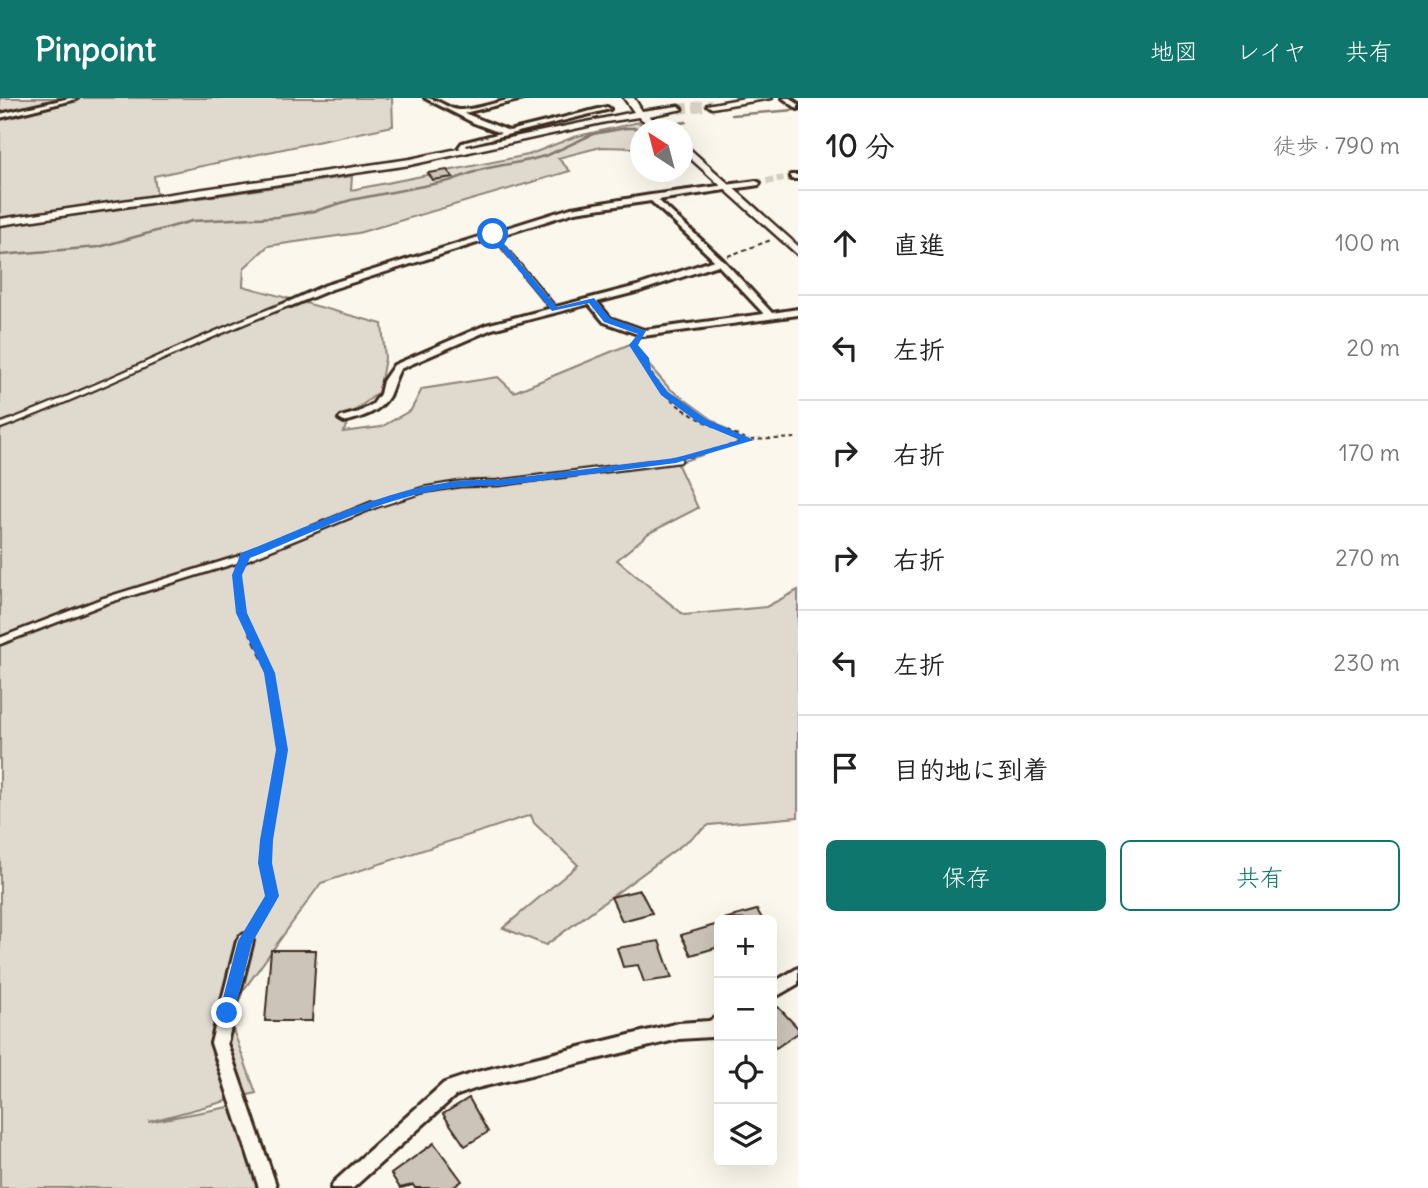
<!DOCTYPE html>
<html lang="ja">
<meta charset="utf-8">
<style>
:root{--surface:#fff;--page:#f2f2f2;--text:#222;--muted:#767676;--line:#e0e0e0;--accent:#0f766e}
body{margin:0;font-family:Delius,"Klee One",sans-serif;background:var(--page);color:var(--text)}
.controls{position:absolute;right:21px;bottom:21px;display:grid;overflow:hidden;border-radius:10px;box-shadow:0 7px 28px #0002}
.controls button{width:63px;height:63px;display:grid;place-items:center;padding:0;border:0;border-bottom:2px solid var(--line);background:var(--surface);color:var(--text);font:35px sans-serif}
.compass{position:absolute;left:630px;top:21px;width:63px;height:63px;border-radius:50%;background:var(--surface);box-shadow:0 7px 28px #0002;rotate:324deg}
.stop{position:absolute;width:21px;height:21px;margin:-16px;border:5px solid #1a73e8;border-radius:50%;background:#fff}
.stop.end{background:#1a73e8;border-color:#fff;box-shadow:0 2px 7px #0008}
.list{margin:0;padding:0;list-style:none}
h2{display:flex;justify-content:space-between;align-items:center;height:91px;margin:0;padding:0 28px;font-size:30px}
h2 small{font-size:23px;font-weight:400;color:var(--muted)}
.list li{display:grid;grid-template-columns:46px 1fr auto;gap:21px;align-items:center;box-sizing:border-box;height:105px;padding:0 28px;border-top:2px solid var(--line)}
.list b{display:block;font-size:26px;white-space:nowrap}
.list em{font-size:23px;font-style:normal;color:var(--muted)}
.actions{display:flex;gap:14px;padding:21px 28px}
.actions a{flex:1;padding:16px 0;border:2px solid var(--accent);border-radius:10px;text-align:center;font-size:24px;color:var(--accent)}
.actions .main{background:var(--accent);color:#fff}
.icon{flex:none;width:38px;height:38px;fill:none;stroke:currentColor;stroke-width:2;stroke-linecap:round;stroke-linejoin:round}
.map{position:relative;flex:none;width:798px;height:1090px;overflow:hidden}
header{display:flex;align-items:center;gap:42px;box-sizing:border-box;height:98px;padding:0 35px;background:var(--accent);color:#fff}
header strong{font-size:33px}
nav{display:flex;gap:38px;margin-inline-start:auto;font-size:24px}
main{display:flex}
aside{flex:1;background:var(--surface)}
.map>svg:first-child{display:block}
</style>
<header>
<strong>Pinpoint</strong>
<nav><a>地図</a><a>レイヤ</a><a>共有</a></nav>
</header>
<main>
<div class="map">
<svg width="798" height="1090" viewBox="0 0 798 1090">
<rect width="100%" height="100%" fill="#fbf7ec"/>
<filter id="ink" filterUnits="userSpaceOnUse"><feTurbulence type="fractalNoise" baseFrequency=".0143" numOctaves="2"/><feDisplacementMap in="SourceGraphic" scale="14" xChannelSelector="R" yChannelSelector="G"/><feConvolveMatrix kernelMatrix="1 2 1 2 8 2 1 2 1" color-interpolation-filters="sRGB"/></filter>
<g filter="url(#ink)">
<!-- green -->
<path fill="#dfd9ce" stroke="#8d8276" stroke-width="2" d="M 0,0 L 392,0 L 393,28 L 154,78 L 158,106 L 352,78 L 351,92 L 528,57 L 574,39 L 639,24 L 646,31 L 640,32 L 640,50 L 601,49 L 558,60 L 570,73 L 358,135 L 268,148 L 244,170 L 243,188 L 382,226 L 385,260 L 379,294 L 356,312 L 343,334 L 381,329 L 411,312 L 422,291 L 498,279 L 514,294 L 630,246 L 669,290 L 743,344 L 677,365 L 698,410 L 649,435 L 617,462 L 684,517 L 766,509 L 798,492 L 798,719 L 709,727 L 546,847 L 503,830 L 578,767 L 534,725 L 531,717 L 321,785 L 227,915 L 256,995 L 148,1024 L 240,1007 L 268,1090 L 0,1090 Z"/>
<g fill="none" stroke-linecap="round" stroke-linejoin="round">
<!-- stream -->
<path stroke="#85796d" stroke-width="2.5" d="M 732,17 L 795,12
M 669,27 L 686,24
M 0,157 L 99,149 L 192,123 L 277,119 L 315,113 L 351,102 L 449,83 L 483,71 L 530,62 L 548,57 L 593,36 L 626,30 L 649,30"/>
</g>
<!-- building -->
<path fill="#ccc4b9" stroke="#3b2a1e" stroke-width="2" d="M 447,72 L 453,79 L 433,82 L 428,75 Z
M 640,792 L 652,815 L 622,823 L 611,799 Z
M 757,812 L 763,822 L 724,821 Z
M 715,827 L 719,835 L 719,849 L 691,857 L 681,837 Z
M 659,843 L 672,880 L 644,884 L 638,867 L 623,869 L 617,850 Z
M 271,852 L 316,852 L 312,923 L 265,923 Z
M 778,909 L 798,930 L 798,935 L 776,950 L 772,946 L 772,914 Z
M 469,1000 L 488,1034 L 465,1048 L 443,1016 Z
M 434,1045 L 462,1083 L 452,1090 L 415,1090 L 413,1087 L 400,1090 L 391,1076 Z"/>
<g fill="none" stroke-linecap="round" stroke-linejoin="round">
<!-- street-tunnel -->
<path stroke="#d5cec3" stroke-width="7" stroke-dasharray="7 3.5" stroke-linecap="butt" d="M 756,85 L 794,79"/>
<!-- secondary-tunnel -->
<path stroke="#d5cec3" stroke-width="10" stroke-dasharray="10 5" stroke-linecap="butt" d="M 678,11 L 712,7"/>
<!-- lane-far2 casing -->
<g stroke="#3b2a1e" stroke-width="7">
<path id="lane-far2" d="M 493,136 L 528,179"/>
</g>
<!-- lane-far1 casing -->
<g stroke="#3b2a1e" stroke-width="9">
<path id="lane-far1" d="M 526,177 L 555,212
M 0,328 C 98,292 190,243 288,206
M 369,409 L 423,392 L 460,386 L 498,385 L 679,362"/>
</g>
<!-- lane casing -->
<g stroke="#3b2a1e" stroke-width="11">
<path id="lane" d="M 0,543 L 104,503 L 246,459 L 373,407"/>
</g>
<!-- street casing -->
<g stroke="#3b2a1e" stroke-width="6">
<path id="street" d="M 70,0 L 77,1 L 0,20 L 0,16 Z
M 425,0 C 438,0 449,13 461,12 C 483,11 504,0 527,0 L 464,15 L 509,33 L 607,9 L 610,11 L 466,47 L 469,53 L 465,55 L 459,49 L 462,45 L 501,35 L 474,25 Z
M 783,0 L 790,0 L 798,6 L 798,11 Z
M 791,77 L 798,77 L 798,81 L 791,81 Z
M 756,83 L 760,85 L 759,87 L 658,102 L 722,161 L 772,215 L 798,211 L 798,217 L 643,238 L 604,224 L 589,206 L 492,231 L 400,271 C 395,280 393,289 389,298 C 379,315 362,319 344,324 L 339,321 L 341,319 L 359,314 L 373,306 L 380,296 L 383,283 L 394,267 L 486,227 L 637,188 L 714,162 L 651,103 L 575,114 L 332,191 L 291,208 L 284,206 L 326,187 L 571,110 L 651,97 ZM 718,167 L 764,216 L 644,232 L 610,220 L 597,204 L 643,192 Z
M 245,836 L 250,838 L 253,843 L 227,945 L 277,1090 L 259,1090 L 211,945 L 237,843 L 240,838 Z
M 798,870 L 798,886 L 772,901 L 772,885 Z
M 719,918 L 719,935 L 711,939 L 679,941 L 477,990 L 455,998 L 353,1090 L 331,1090 L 334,1084 L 444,985 L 477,974 L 679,925 L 709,923 Z"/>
</g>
<!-- secondary casing -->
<g stroke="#3b2a1e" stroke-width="5">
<path id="secondary" d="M 624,0 L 634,0 L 642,13 L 678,8 L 683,11 L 649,18 L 667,32 L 655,32 L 639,19 L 606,24 L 410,67 L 0,127 L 0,121 L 410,61 L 634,14 Z
M 745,0 L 772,0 L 712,10 L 707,7 Z
M 682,44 L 798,148 L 798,157 L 682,53 Z"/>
</g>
<!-- path-far2 -->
<path stroke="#3b2a1e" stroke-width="2" stroke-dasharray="4.5 3.5" stroke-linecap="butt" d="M 728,158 L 771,142
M 637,243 L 633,247 C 643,260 650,276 660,289 C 682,318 717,329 749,342
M 689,359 L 749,342 L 798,340"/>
<!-- path-far1 -->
<path stroke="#3b2a1e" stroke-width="2.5" stroke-dasharray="7 5" stroke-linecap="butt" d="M 238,474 L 241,515 L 269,575 L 282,652 L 272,706"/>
<!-- path -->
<path stroke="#3b2a1e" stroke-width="3.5" stroke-dasharray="9 7" stroke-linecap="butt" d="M 253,830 L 272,798 L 265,766 L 273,704"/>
<!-- lane-far2 -->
<use href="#lane-far2" stroke="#fbf7ec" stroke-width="3.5"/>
<!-- lane-far1 -->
<use href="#lane-far1" stroke="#fbf7ec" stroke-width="4.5"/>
<!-- lane -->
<use href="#lane" stroke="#fbf7ec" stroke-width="6"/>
<!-- street -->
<use href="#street" fill="#fbf7ec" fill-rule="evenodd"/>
<!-- secondary -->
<use href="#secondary" fill="#fbf7ec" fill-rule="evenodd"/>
</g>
</g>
<!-- route -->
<path fill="#1a73e8" d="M 493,133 L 557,209 L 594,200 L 610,220 L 646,233 L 638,247 L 649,260 L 651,272 L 668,294 L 706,321 L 754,342 L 676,365 L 498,388 C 412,383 328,429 250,460 L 242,477 L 247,515 L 275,575 L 288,652 L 273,742 L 272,765 L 279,798 L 252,845 L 234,915 L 232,920 L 227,922 L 221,920 L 219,915 L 238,843 L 265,798 L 258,765 L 260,742 L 276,652 L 264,575 L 236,515 L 232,477 L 241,455 C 322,424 409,377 498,382 L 675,360 L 740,342 L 699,325 L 661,297 L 629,247 L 638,236 L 604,224 L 589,205 L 552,213 L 490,137 Z"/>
</svg>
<div class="controls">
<button>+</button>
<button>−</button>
<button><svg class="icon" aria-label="locate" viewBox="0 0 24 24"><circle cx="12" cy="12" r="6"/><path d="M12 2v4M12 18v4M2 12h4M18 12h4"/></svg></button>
<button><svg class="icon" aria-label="layers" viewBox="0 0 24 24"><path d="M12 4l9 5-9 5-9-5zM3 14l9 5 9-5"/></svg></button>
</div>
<svg class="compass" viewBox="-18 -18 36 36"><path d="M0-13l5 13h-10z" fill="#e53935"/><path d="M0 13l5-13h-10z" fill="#767676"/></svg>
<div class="stop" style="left:493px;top:136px"></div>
<div class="stop end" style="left:227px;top:915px"></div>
</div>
<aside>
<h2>10 分<small>徒歩 · 790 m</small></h2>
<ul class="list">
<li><svg class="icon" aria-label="ahead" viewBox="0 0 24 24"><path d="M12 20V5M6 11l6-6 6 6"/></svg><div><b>直進</b></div><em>100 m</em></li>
<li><svg class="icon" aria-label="left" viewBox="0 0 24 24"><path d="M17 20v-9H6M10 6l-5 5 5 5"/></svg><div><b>左折</b></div><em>20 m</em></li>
<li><svg class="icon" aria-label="right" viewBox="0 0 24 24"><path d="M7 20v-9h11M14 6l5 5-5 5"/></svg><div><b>右折</b></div><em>170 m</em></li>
<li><svg class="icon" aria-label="right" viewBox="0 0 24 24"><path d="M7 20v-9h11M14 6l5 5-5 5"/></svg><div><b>右折</b></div><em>270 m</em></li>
<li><svg class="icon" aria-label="left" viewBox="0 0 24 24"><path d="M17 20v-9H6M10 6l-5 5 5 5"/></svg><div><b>左折</b></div><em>230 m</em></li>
<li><svg class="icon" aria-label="arrive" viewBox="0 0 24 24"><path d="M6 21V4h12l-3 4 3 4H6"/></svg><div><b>目的地に到着</b></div></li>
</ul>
<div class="actions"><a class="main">保存</a><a>共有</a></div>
</aside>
</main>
